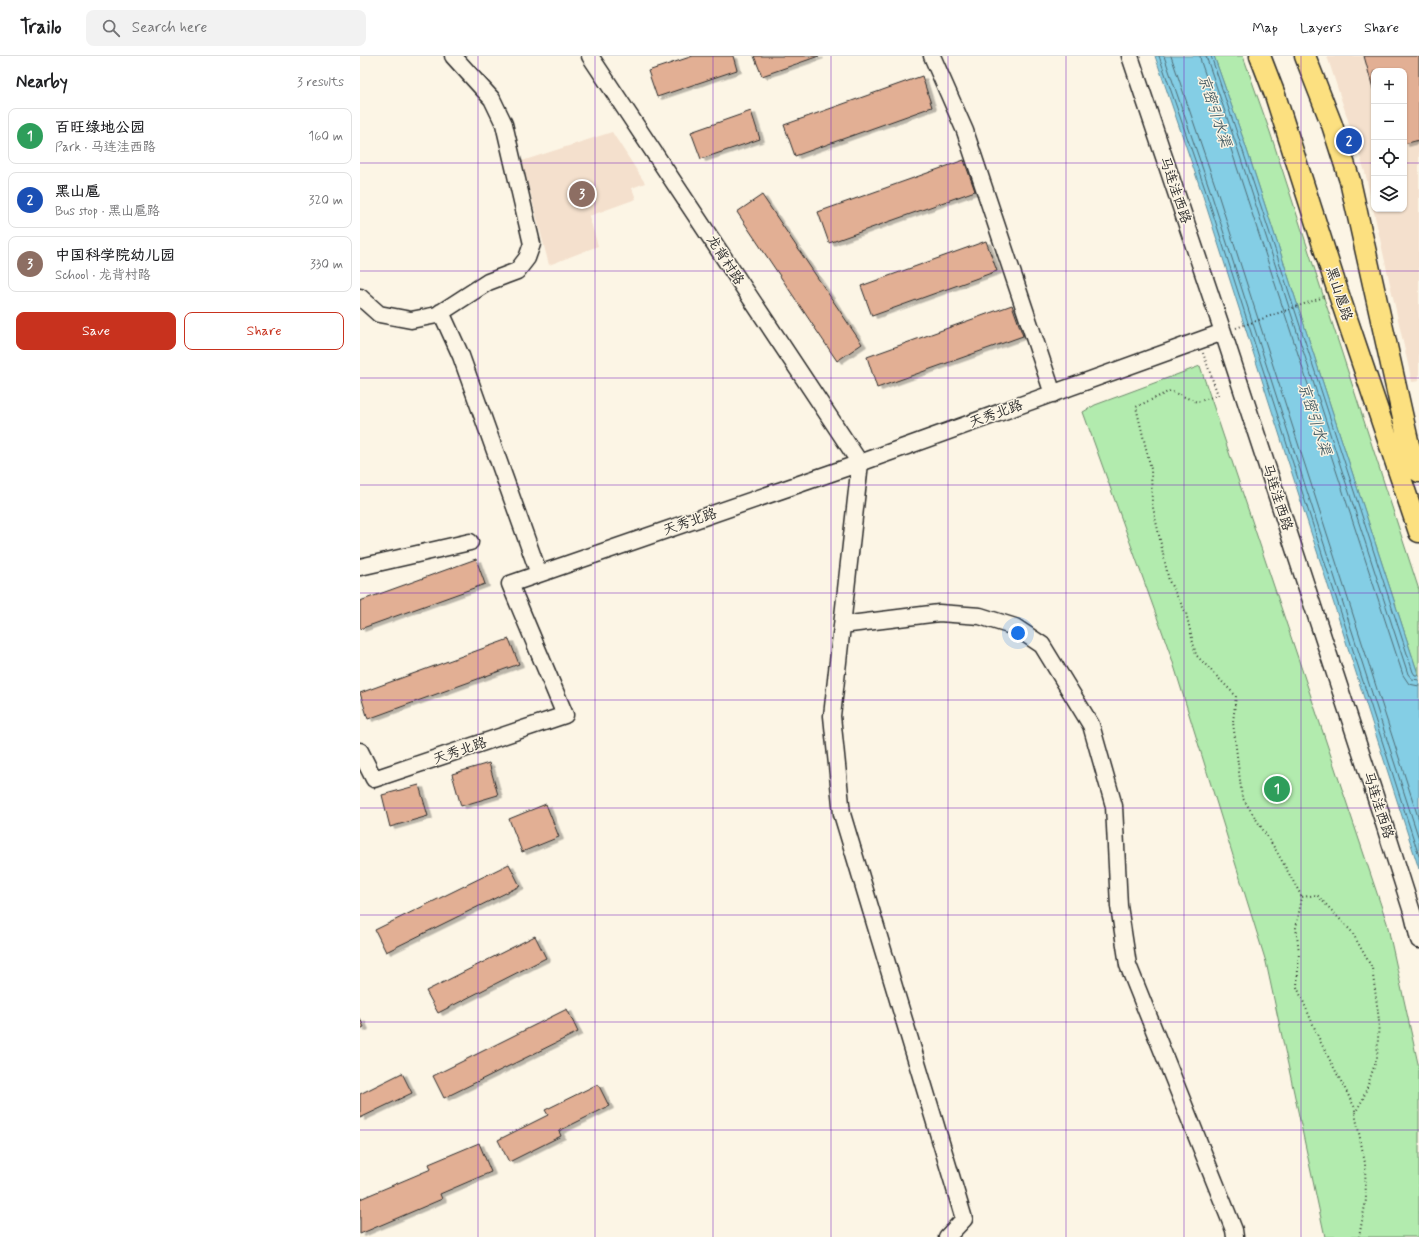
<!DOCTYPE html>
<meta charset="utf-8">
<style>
:root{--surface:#fff;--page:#f2f2f2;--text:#202124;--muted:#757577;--line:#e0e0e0;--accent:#c8321e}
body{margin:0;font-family:Mynerve,"LXGW WenKai TC",sans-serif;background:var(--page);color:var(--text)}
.controls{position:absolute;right:12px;top:12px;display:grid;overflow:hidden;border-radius:8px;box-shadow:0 1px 3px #0004}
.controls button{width:36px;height:36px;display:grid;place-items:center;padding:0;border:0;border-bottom:1px solid var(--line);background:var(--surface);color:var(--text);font:20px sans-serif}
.you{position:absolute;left:658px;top:577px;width:14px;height:14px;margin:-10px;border:3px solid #fff;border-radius:50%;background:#1a73e8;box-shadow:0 0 0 6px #1a73e833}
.badge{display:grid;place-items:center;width:26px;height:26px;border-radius:50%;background:var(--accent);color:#fff;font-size:13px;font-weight:700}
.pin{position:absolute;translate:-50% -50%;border:2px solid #fff;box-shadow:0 1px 4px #0006}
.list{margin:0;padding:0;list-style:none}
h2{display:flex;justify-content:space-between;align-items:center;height:52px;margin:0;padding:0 16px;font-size:17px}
h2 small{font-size:13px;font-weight:400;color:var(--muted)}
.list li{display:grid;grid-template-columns:26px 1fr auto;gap:12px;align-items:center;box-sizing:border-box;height:56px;margin:0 8px 8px;padding:0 8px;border:1px solid var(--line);border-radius:8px}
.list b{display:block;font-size:15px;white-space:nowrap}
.list p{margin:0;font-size:13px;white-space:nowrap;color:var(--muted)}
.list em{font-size:13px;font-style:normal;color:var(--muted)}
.actions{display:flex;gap:8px;padding:12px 16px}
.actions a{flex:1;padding:9px 0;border:1px solid var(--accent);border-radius:8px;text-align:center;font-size:14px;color:var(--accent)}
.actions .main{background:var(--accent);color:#fff}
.icon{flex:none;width:22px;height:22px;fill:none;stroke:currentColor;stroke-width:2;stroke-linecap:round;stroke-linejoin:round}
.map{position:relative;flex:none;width:1059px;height:1181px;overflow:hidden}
header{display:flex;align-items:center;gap:24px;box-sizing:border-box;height:56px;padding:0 20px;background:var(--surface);border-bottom:1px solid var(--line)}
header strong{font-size:19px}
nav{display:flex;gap:22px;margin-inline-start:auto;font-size:14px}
.search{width:280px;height:36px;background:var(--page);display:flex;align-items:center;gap:10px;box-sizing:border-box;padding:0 14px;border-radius:8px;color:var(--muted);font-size:15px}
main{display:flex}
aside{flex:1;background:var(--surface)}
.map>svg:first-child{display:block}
</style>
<header>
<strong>Trailo</strong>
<div class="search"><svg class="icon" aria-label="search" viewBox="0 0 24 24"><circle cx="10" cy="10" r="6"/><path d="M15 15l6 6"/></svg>Search here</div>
<nav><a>Map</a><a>Layers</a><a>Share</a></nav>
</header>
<main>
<aside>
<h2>Nearby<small>3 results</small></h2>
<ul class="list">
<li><span class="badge" style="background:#2e9e5b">1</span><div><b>百旺绿地公园</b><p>Park · 马连洼西路</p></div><em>160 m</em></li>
<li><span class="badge" style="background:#1a4fb4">2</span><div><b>黑山扈</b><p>Bus stop · 黑山扈路</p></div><em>320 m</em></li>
<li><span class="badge" style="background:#8d6e63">3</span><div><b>中国科学院幼儿园</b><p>School · 龙背村路</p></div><em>330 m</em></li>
</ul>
<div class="actions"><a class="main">Save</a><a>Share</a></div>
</aside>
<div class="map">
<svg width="1059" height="1181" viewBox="0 0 1059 1181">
<defs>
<filter id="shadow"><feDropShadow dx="4.5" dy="2.5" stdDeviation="0" flood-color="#0004"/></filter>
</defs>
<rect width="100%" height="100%" fill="#fcf5e5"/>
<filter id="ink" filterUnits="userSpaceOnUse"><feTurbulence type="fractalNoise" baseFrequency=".025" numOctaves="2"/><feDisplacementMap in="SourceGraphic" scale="8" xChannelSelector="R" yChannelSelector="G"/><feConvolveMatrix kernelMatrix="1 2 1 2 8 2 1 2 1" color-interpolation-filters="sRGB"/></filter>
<g filter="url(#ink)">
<!-- built -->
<path fill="#f4e0cd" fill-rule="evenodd" d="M 967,0 L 1059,0 L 1059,325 L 1052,326 L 1005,116 ZM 1014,15 L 1044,15 L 1044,153 L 1014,153 Z
M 252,76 L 285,127 L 272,132 L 276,143 L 229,160 L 238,190 L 189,209 L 162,105 Z"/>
<!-- green -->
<path fill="#b2ebae" stroke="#6e8b6c" d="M 854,0 L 883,0 L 910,76 L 1059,534 L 1059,621 L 885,88 Z
M 840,310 L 1027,867 L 1059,1012 L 1059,1181 L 965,1181 L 906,906 L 811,600 L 723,356 L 735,349 Z"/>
<!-- water -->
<path fill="#84cee5" stroke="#608d9b" d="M 795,0 L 854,0 L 885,88 L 1059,621 L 1059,813 L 842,137 Z"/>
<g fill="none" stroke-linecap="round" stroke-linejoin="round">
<!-- shore -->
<path stroke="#4f6c75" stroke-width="1" d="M 799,0 L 846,136 L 1059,800
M 804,0 L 850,134 L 1059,783
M 811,0 L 856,132 L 1059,764
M 840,0 L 841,6 L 871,93 L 1043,619 L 1049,628 L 1059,630
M 846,0 L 877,91 L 1048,618 L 1052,623 L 1059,624
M 851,0 L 881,89 L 1053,616 L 1055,619 L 1059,619"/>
</g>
<!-- building -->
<path fill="#e2af94" stroke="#2b2b2b" filter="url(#shadow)" d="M 333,0 L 373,0 L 377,14 L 297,41 L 288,15 Z
M 394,0 L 459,0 L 402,20 Z
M 1004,0 L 1059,0 L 1059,84 L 1044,88 L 1044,15 L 1014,15 L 1014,36 Z
M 562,20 L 572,51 L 435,100 L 424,69 Z
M 391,55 L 400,83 L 341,103 L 331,76 Z
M 604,104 L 615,135 L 469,187 L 458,156 Z
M 402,139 L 502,288 L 477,305 L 377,156 Z
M 626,185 L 637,215 L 512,260 L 501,230 Z
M 652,249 L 663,280 L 517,332 L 507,301 Z
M 116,503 L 125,528 L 0,573 L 0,545 Z
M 149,583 L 159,608 L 8,663 L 0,637 Z
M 129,707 L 138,739 L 101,750 L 92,718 Z
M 59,729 L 68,760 L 30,771 L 22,739 Z
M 186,748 L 199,781 L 162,796 L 149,763 Z
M 149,808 L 160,830 L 26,896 L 15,874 Z
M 175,880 L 186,902 L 78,957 L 66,935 Z
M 207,953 L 218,976 L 84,1042 L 73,1020 Z
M 0,962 L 4,971 L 0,973 Z
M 42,1017 L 52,1037 L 0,1062 L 0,1038 Z
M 238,1028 L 249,1050 L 199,1075 L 201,1080 L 149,1106 L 138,1084 L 188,1059 L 185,1054 Z
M 119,1087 L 131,1116 L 80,1138 L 82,1143 L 0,1178 L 0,1143 L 71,1113 L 69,1108 Z"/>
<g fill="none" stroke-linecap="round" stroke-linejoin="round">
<!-- minor casing -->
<g stroke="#2b2b2b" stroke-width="19">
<path id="minor" d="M 230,0 L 500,407 L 472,660 L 482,758 L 604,1163 L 587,1181
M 572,0 L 605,75 L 693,338
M 770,0 L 863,276 L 1020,755 L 1053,859 L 1059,884
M 0,241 L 19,258 L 51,264 L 77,259 L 128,226 L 157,215 L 167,202 L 172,188 L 144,68 L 132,43 L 93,0
M 81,256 L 101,300 L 179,518
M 0,511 L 110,486
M 482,569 L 579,557 L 620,560 L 655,571 L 682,589 L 731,669 L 754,750 L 759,850 L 768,909 L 874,1174 L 875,1181
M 0,695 L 14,723 L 205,659 L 150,528 L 500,407 L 863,276"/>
</g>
<!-- major casing -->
<g stroke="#2b2b2b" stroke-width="23">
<path id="major" d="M 900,0 L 915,39 L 978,236 L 1059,476
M 945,0 L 972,69 L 990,125 L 1049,389 L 1059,416"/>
</g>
<!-- path -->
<path stroke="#2b2b2b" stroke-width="2" stroke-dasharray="1 3" stroke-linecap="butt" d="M 876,272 L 964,241
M 843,297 L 858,339 L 837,346 L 810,335 L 776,351 L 791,413 L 792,447 L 809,525 L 826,557 L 836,599 L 876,640 L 873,666 L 882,741 L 917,796 L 942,841
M 995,1057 L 1003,1043 L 1017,1002 L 1019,964 L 1012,912 L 992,876 L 957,839 L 942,841 L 936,872 L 939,896 L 937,931 L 961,987 L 995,1052 L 995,1057 L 1005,1107 L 1006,1144 L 999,1181"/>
<!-- minor -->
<use href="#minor" stroke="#fcf5e5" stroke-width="16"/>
<!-- major -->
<use href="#major" stroke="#fce080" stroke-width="20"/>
</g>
</g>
<!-- grid -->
<path fill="none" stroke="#7b2cbf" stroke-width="1" stroke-opacity="0.55" d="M 118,0 L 118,1181M 235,0 L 235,1181M 353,0 L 353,1181M 471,0 L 471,1181M 588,0 L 588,1181M 706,0 L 706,1181M 824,0 L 824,1181M 941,0 L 941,1181M 0,107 L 1014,107M 1044,107 L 1059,107M 0,215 L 1059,215M 0,322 L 1059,322M 0,429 L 1059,429M 0,537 L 1059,537M 0,644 L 1059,644M 0,752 L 1059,752M 0,859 L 1059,859M 0,966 L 1059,966M 0,1074 L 1059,1074"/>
<g text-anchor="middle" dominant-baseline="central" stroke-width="3" stroke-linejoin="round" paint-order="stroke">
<!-- street labels -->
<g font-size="14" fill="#2b2b2b" stroke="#fcf5e5">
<text transform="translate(815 134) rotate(71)">马连洼西路</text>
<text transform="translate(365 204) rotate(57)">龙背村路</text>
<text transform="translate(979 238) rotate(72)">黑山扈路</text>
<text transform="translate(636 358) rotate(-20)">天秀北路</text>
<text transform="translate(917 441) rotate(72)">马连洼西路</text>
<text transform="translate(330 466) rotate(-19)">天秀北路</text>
<text transform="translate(100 695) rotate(-19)">天秀北路</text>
<text transform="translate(1018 749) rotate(72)">马连洼西路</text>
</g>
<!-- water labels -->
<g font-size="15" font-style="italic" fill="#465c63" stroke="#fcf5e5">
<text transform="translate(854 55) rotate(72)">京密引水渠</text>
<text transform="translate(954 363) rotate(72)">京密引水渠</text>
</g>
</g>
</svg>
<div class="controls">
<button>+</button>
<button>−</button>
<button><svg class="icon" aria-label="locate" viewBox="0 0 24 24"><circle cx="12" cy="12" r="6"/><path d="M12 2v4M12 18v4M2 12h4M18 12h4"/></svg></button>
<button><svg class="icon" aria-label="layers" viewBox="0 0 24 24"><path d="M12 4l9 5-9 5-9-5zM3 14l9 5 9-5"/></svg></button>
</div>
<div class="you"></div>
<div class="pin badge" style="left:917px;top:733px;background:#2e9e5b">1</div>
<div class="pin badge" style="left:989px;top:85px;background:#1a4fb4">2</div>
<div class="pin badge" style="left:222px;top:138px;background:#8d6e63">3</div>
</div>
</main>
